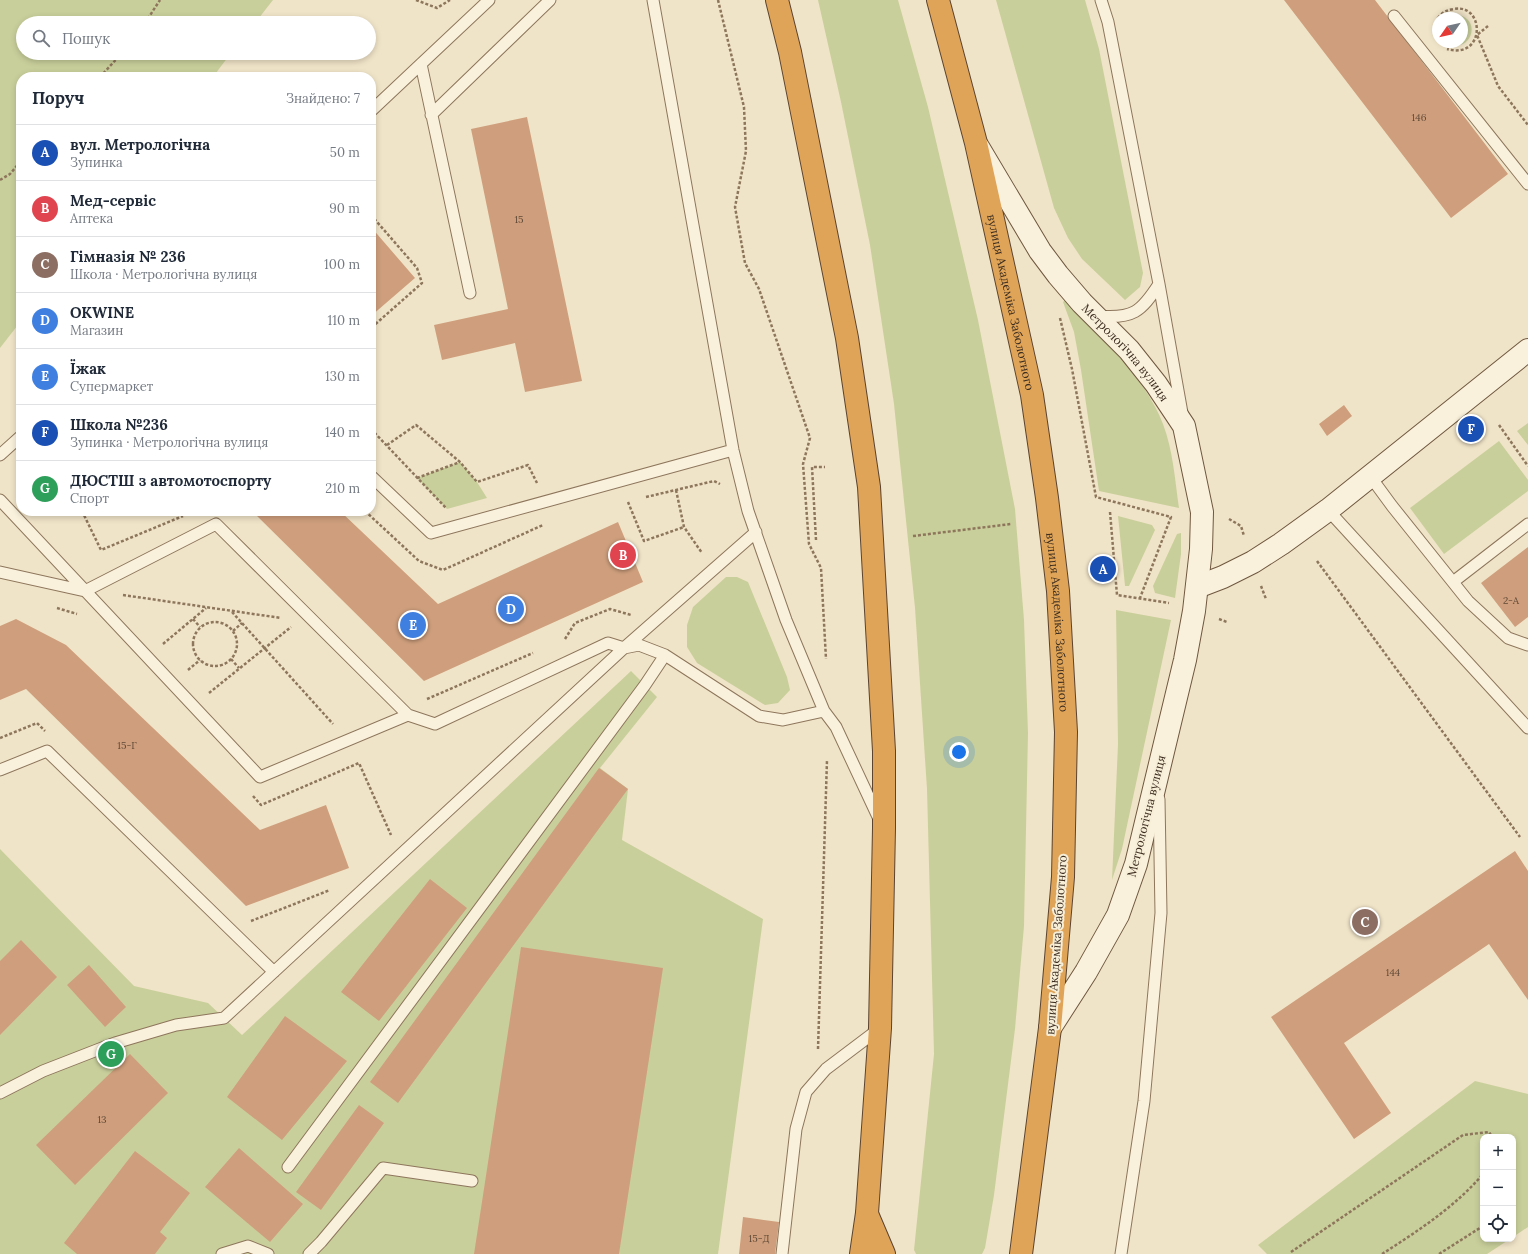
<!DOCTYPE html>
<html lang="uk">
<meta charset="utf-8">
<style>
:root{--surface:#fff;--page:#f6f6f7;--text:#1f2937;--muted:#747a83;--line:#e0e1e3;--accent:#9e2a2b}
body{margin:0;font-family:Lora,serif;background:var(--page);color:var(--text)}
.controls{position:absolute;right:12px;bottom:12px;display:grid;overflow:hidden;border-radius:8px;box-shadow:0 2px 6px #0003}
.controls button{width:36px;height:36px;display:grid;place-items:center;padding:0;border:0;border-bottom:1px solid var(--line);background:var(--surface);color:var(--text);font:20px sans-serif}
.compass{position:absolute;left:1432px;top:12px;width:36px;height:36px;border-radius:50%;background:var(--surface);box-shadow:0 2px 6px #0003;rotate:236deg}
.you{position:absolute;left:959px;top:752px;width:14px;height:14px;margin:-10px;border:3px solid #fff;border-radius:50%;background:#1a73e8;box-shadow:0 0 0 6px #1a73e833}
.badge{display:grid;place-items:center;width:26px;height:26px;border-radius:50%;background:var(--accent);color:#fff;font-size:13px;font-weight:700}
.pin{position:absolute;translate:-50% -50%;border:2px solid #fff;box-shadow:0 1px 4px #0006}
.list{margin:0;padding:0;list-style:none}
h2{display:flex;justify-content:space-between;align-items:center;height:52px;margin:0;padding:0 16px;font-size:17px}
h2 small{font-size:13px;font-weight:400;color:var(--muted)}
.list li{display:grid;grid-template-columns:26px 1fr auto;gap:12px;align-items:center;box-sizing:border-box;height:56px;padding:0 16px;border-top:1px solid var(--line)}
.list b{display:block;font-size:15px;white-space:nowrap}
.list p{margin:0;font-size:13px;white-space:nowrap;color:var(--muted)}
.list em{font-size:13px;font-style:normal;color:var(--muted)}
.icon{flex:none;width:22px;height:22px;fill:none;stroke:currentColor;stroke-width:2;stroke-linecap:round;stroke-linejoin:round}
.map{position:relative;flex:none;width:1528px;height:1254px;overflow:hidden}
.search{position:absolute;background:var(--surface);box-shadow:0 2px 6px #0003;left:16px;top:16px;width:360px;height:44px;display:flex;align-items:center;gap:10px;box-sizing:border-box;padding:0 14px;border-radius:22px;color:var(--muted);font-size:15px}
.panel{position:absolute;background:var(--surface);box-shadow:0 2px 6px #0003;left:16px;top:72px;width:360px;height:444px;border-radius:16px}
.map>svg:first-child{display:block}
</style>
<div class="map">
<svg width="1528" height="1254" viewBox="0 0 1528 1254">
<rect width="100%" height="100%" fill="#f0e4c8"/>
<!-- green -->
<path fill="#c9cf9b" d="M 0,0 L 273,0 L 255,23 L 23,23 L 23,53 L 231,53 L 213,77 L 21,77 L 21,321 L 0,348 Z
M 818,0 L 898,0 L 928,107 L 978,320 L 1015,509 L 1024,620 L 1028,733 L 1024,926 L 1015,1029 L 994,1195 L 985,1248 L 982,1254 L 916,1254 L 914,1250 L 934,1054 L 927,789 L 915,608 L 894,404 L 870,245 L 841,102 Z
M 996,0 L 1085,0 L 1099,49 L 1143,273 L 1140,287 L 1125,300 L 1082,259 L 1068,238 L 1054,208 Z
M 1453,14 C 1486,16 1470,58 1445,42 L 1462,42 L 1462,18 L 1445,18 Z
M 1065,300 C 1100,337 1145,376 1163,424 C 1173,450 1175,480 1179,508 L 1099,491 L 1081,370 L 1074,332 L 1063,302 Z
M 1528,423 L 1528,445 L 1517,431 Z
M 1499,441 L 1528,480 L 1528,491 L 1444,554 L 1410,508 Z
M 460,462 L 477,482 L 487,498 L 447,509 L 417,478 Z
M 1118,516 L 1152,525 L 1155,530 L 1129,586 L 1125,586 Z
M 1181,533 L 1181,554 L 1175,598 L 1155,593 L 1153,586 L 1177,534 Z
M 726,577 L 737,577 L 748,582 L 787,677 L 790,690 L 778,703 L 765,705 L 697,663 L 687,647 L 687,625 L 693,607 Z
M 1116,610 L 1171,620 L 1122,849 L 1112,880 L 1118,744 Z
M 631,671 L 657,697 L 600,768 L 628,789 L 622,840 L 763,919 L 718,1254 L 0,1254 L 0,849 L 134,986 L 208,1003 L 242,1035 Z
M 1475,1081 L 1528,1094 L 1528,1227 L 1513,1237 L 1513,1137 L 1483,1137 L 1483,1239 L 1510,1239 L 1487,1254 L 1267,1254 L 1258,1245 Z"/>
<!-- building -->
<path fill="#cf9f7d" d="M 1284,0 L 1375,0 L 1508,174 L 1451,218 Z
M 527,117 L 582,381 L 525,392 L 515,343 L 442,360 L 434,325 L 508,309 L 471,129 Z
M 371,227 L 415,278 L 371,316 Z
M 1344,405 L 1352,416 L 1327,436 L 1319,424 Z
M 252,511 L 340,511 L 438,604 L 618,522 L 643,582 L 424,681 Z
M 1528,547 L 1528,617 L 1515,627 L 1481,583 Z
M 16,619 L 66,645 L 260,830 L 326,805 L 349,868 L 246,906 L 26,689 L 0,700 L 0,626 Z
M 599,768 L 628,789 L 398,1103 L 370,1082 Z
M 1515,851 L 1528,871 L 1528,1000 L 1489,944 L 1344,1043 L 1391,1113 L 1354,1139 L 1271,1017 Z
M 430,879 L 467,908 L 379,1021 L 341,992 Z
M 21,940 L 57,977 L 0,1035 L 0,961 Z
M 521,947 L 663,968 L 619,1254 L 474,1254 Z
M 89,965 L 126,1007 L 105,1027 L 67,985 Z
M 285,1016 L 347,1061 L 282,1140 L 227,1097 Z
M 130,1054 L 168,1093 L 75,1185 L 36,1145 Z
M 359,1105 L 384,1123 L 321,1210 L 296,1192 Z
M 239,1148 L 303,1204 L 270,1242 L 205,1187 Z
M 135,1151 L 190,1193 L 160,1232 L 167,1238 L 155,1254 L 77,1254 L 64,1243 Z
M 743,1217 L 779,1222 L 775,1254 L 739,1254 Z"/>
<g fill="none" stroke-linecap="round" stroke-linejoin="round">
<!-- lane casing -->
<g stroke="#8d765c" stroke-width="13">
<path id="lane" d="M 653,0 L 733,450 L 748,511 L 786,620 L 824,711 L 836,727 L 879,819
M 1101,0 L 1108,22 L 1159,284 L 1182,413
M 1394,16 L 1528,184
M 421,64 L 470,293
M 371,111 L 489,0
M 431,115 L 550,0
M 1098,316 C 1133,319 1141,312 1159,284
M 0,455 L 21,436
M 371,476 L 431,533 L 733,450
M 1370,476 L 1392,506 L 1468,601 L 1508,638 L 1528,645
M 0,500 L 260,777 L 408,715 L 435,724 L 608,643 L 624,648 L 756,532
M 1328,510 L 1528,728
M 0,572 L 85,591 L 216,524 L 408,715
M 1453,582 L 1528,524
M 0,770 L 47,751 L 274,972
M 0,1093 L 43,1071 L 115,1043 L 176,1025 L 224,1018 L 624,648 L 639,645 L 665,655 L 759,716 L 783,720 L 824,711
M 288,1167 L 645,685 L 665,655
M 222,1254 L 248,1246 L 268,1254
M 309,1254 L 321,1242 L 383,1168 L 472,1181
M 782,1254 L 796,1129 L 806,1092 L 826,1069 L 879,1029
M 1121,1254 L 1144,1101 L 1161,913 L 1159,799"/>
</g>
<!-- secondary casing -->
<g stroke="#6f573f" stroke-width="24">
<g id="secondary">
<path id="s1" d="M 978,147 L 1040,251 L 1058,275 L 1082,303 L 1129,350 L 1156,384 L 1184,426 L 1202,512 L 1201,549 L 1194,611 L 1185,660 L 1136,864 L 1118,915 L 1086,972 L 1050,1028"/>
<path d="M 1197,587 L 1223,577 L 1253,562 L 1281,544 L 1328,510 L 1528,350"/>
</g>
</g>
<!-- highway casing -->
<g stroke="#5b4430" stroke-width="24">
<g id="highway">
<path d="M 777,0 L 790,52 L 847,338 L 869,487 L 884,751 L 884,828 L 880,1028 L 867,1213 L 861,1254"/>
<path id="s2" d="M 938,0 L 976,143 L 1032,395 L 1047,498 L 1058,591 L 1066,732 L 1063,877 L 1050,1028 L 1021,1254"/>
<path d="M 867,1214 L 884,1254"/>
</g>
</g>
<!-- path -->
<path stroke="#8d765c" stroke-width="2.5" stroke-dasharray="3 2" stroke-linecap="butt" d="M 416,0 L 437,8 L 450,0
M 718,0 L 744,107 L 746,151 L 735,207 L 745,263 L 759,289 L 810,438 L 803,464 L 809,544 L 821,568 L 826,659
M 1438,18 C 1442,12 1447,10 1454,9 C 1485,3 1486,60 1447,49
M 145,23 L 160,0
M 1488,26 L 1477,35 L 1498,86 L 1528,125
M 1435,33 L 1435,24 L 1438,18
M 100,77 L 122,53
M 0,180 L 10,174 L 21,161
M 371,215 L 417,268 L 422,283 L 371,328
M 1060,318 L 1072,369 L 1096,497 L 1171,517 L 1140,598
M 1499,425 L 1528,466
M 371,429 L 446,508
M 387,445 L 416,425 L 460,462 L 477,482 L 528,465 L 537,483
M 417,478 L 460,462
M 676,490 L 684,527 L 702,553
M 646,497 L 714,481 L 720,484
M 628,502 L 644,541 L 684,527
M 82,511 L 101,550 L 183,516
M 365,511 L 419,561 L 443,570 L 543,525
M 1110,512 L 1117,595 L 1169,603
M 1229,519 L 1241,526 L 1244,536
M 913,536 L 1011,524
M 816,540 L 812,467 L 825,467
M 1317,561 L 1520,837
M 1261,586 L 1266,599
M 123,595 L 281,618
M 57,608 L 77,614
M 232,612 L 333,724
M 193,619 L 200,627
M 1219,619 L 1227,622
M193 644a22 22 0 1 1 44 0a22 22 0 1 1-44 0Z
M 233,631 L 242,623
M 565,639 L 575,623 L 610,609 L 631,615
M 163,644 L 206,608
M 231,659 L 239,668
M 188,670 L 200,660
M 209,693 L 291,627
M 427,699 L 533,653
M 0,738 L 37,723 L 45,731
M 253,796 L 261,805 L 359,763 L 391,835
M 251,921 L 330,890
M 818,1049 L 827,760
M 1291,1252 L 1463,1135 L 1489,1132 L 1492,1137
M 1382,1254 C 1418,1231 1456,1206 1483,1174
M 1439,1254 L 1483,1226"/>
<!-- lane -->
<use href="#lane" stroke="#faf1dc" stroke-width="11"/>
<!-- secondary -->
<use href="#secondary" stroke="#faf1dc" stroke-width="22"/>
<!-- highway -->
<use href="#highway" stroke="#e0a458" stroke-width="22"/>
</g>
<g text-anchor="middle" dominant-baseline="central" stroke-width="4" stroke-linejoin="round" paint-order="stroke">
<!-- number labels -->
<g font-size="10" fill="#624a37">
<text x="1419" y="117">146</text>
<text x="519" y="219">15</text>
<text x="1511" y="600">2-А</text>
<text x="127" y="745">15-Г</text>
<text x="1393" y="972">144</text>
<text x="102" y="1119">13</text>
<text x="759" y="1238">15-Д</text>
</g>
<!-- street labels -->
<g font-size="12" fill="#3d2e20" stroke="#f7eed8">
<text stroke="none"><textPath href="#s2" startOffset="311">вулиця Академіка Заболотного</textPath></text>
<text stroke="none"><textPath href="#s1" startOffset="254">Метрологічна вулиця</textPath></text>
<text stroke="none"><textPath href="#s2" startOffset="635">вулиця Академіка Заболотного</textPath></text>
<text transform="translate(1146 816) rotate(-76)">Метрологічна вулиця</text>
<text transform="translate(1056 945) rotate(-86)">вулиця Академіка Заболотного</text>
</g>
</g>
</svg>
<div class="controls">
<button>+</button>
<button>−</button>
<button><svg class="icon" aria-label="locate" viewBox="0 0 24 24"><circle cx="12" cy="12" r="6"/><path d="M12 2v4M12 18v4M2 12h4M18 12h4"/></svg></button>
</div>
<svg class="compass" viewBox="-18 -18 36 36"><path d="M0-13l5 13h-10z" fill="#e53935"/><path d="M0 13l5-13h-10z" fill="#747a83"/></svg>
<div class="you"></div>
<div class="pin badge" style="left:1103px;top:569px;background:#1a4fb4">A</div>
<div class="pin badge" style="left:623px;top:555px;background:#e0444e">B</div>
<div class="pin badge" style="left:1365px;top:922px;background:#8d6e63">C</div>
<div class="pin badge" style="left:511px;top:609px;background:#3f7fe0">D</div>
<div class="pin badge" style="left:413px;top:625px;background:#3f7fe0">E</div>
<div class="pin badge" style="left:1471px;top:429px;background:#1a4fb4">F</div>
<div class="pin badge" style="left:111px;top:1054px;background:#2e9e5b">G</div>
<div class="search"><svg class="icon" aria-label="search" viewBox="0 0 24 24"><circle cx="10" cy="10" r="6"/><path d="M15 15l6 6"/></svg>Пошук</div>
<section class="panel">
<h2>Поруч<small>Знайдено: 7</small></h2>
<ul class="list">
<li><span class="badge" style="background:#1a4fb4">A</span><div><b>вул. Метрологічна</b><p>Зупинка</p></div><em>50 m</em></li>
<li><span class="badge" style="background:#e0444e">B</span><div><b>Мед-сервіс</b><p>Аптека</p></div><em>90 m</em></li>
<li><span class="badge" style="background:#8d6e63">C</span><div><b>Гімназія № 236</b><p>Школа · Метрологічна вулиця</p></div><em>100 m</em></li>
<li><span class="badge" style="background:#3f7fe0">D</span><div><b>OKWINE</b><p>Магазин</p></div><em>110 m</em></li>
<li><span class="badge" style="background:#3f7fe0">E</span><div><b>Їжак</b><p>Супермаркет</p></div><em>130 m</em></li>
<li><span class="badge" style="background:#1a4fb4">F</span><div><b>Школа №236</b><p>Зупинка · Метрологічна вулиця</p></div><em>140 m</em></li>
<li><span class="badge" style="background:#2e9e5b">G</span><div><b>ДЮСТШ з автомотоспорту</b><p>Спорт</p></div><em>210 m</em></li>
</ul>
</section>
</div>
